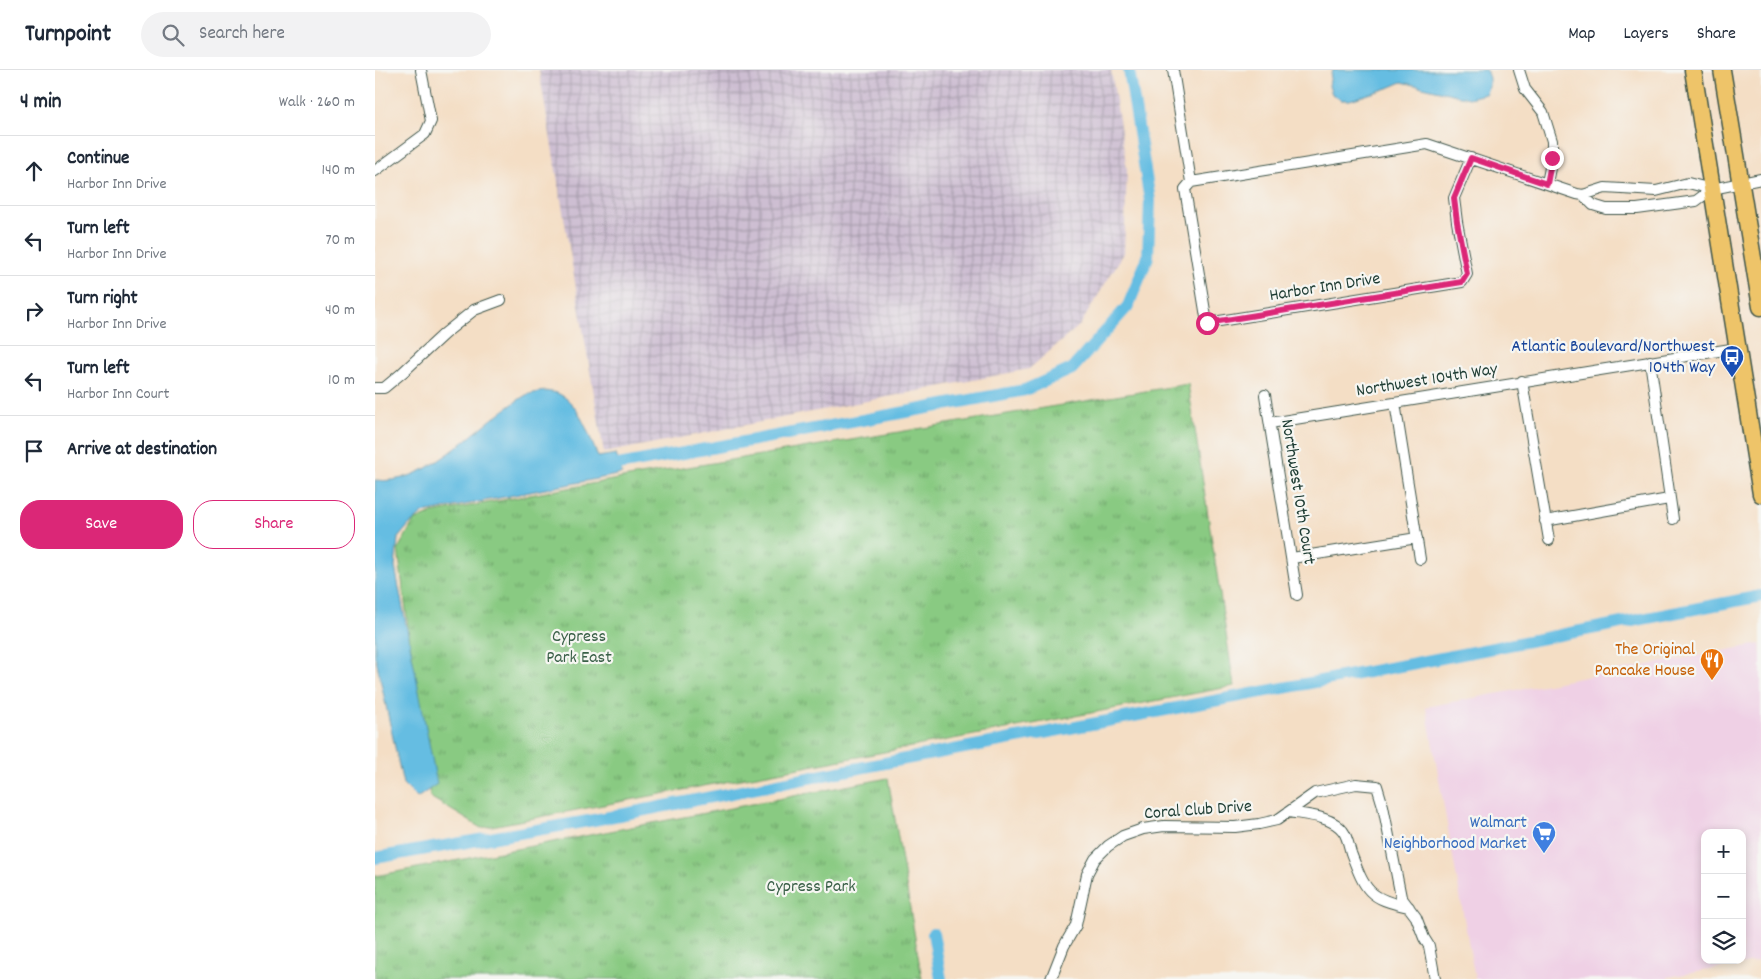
<!DOCTYPE html>
<meta charset="utf-8">
<style>
:root{--surface:#fff;--page:#f2f2f3;--text:#1f2937;--muted:#747a83;--line:#e0e1e3;--accent:#db2777}
body{margin:0;font-family:Dekko,sans-serif;background:var(--page);color:var(--text)}
.controls{position:absolute;right:15px;bottom:15px;display:grid;overflow:hidden;border-radius:10px;box-shadow:0 2px 8px #0003}
.controls button{width:45px;height:45px;display:grid;place-items:center;padding:0;border:0;border-bottom:1px solid var(--line);background:var(--surface);color:var(--text);font:25px sans-serif}
.stop{position:absolute;width:15px;height:15px;margin:-11px;border:4px solid #db2777;border-radius:50%;background:#fff}
.stop.end{background:#db2777;border-color:#fff;box-shadow:0 1px 5px #0008}
.list{margin:0;padding:0;list-style:none}
h2{display:flex;justify-content:space-between;align-items:center;height:65px;margin:0;padding:0 20px;font-size:21px}
h2 small{font-size:16px;font-weight:400;color:var(--muted)}
.list li{display:grid;grid-template-columns:32px 1fr auto;gap:15px;align-items:center;box-sizing:border-box;height:70px;padding:0 20px;border-top:1px solid var(--line)}
.list b{display:block;font-size:19px;white-space:nowrap}
.list p{margin:0;font-size:16px;white-space:nowrap;color:var(--muted)}
.list em{font-size:16px;font-style:normal;color:var(--muted)}
.actions{display:flex;gap:10px;padding:15px 20px}
.actions a{flex:1;padding:11px 0;border:1px solid var(--accent);border-radius:20px;text-align:center;font-size:18px;color:var(--accent)}
.actions .main{background:var(--accent);color:#fff}
.icon{flex:none;width:28px;height:28px;fill:none;stroke:currentColor;stroke-width:2;stroke-linecap:round;stroke-linejoin:round}
.map{position:relative;flex:none;width:1386px;height:909px;overflow:hidden}
header{display:flex;align-items:center;gap:30px;box-sizing:border-box;height:70px;padding:0 25px;background:var(--surface);border-bottom:1px solid var(--line)}
header strong{font-size:24px}
nav{display:flex;gap:28px;margin-inline-start:auto;font-size:18px}
.search{width:350px;height:45px;background:var(--page);display:flex;align-items:center;gap:12px;box-sizing:border-box;padding:0 18px;border-radius:28px;color:var(--muted);font-size:19px}
main{display:flex}
aside{flex:1;background:var(--surface)}
.map>svg:first-child{display:block}
</style>
<header>
<strong>Turnpoint</strong>
<div class="search"><svg class="icon" aria-label="search" viewBox="0 0 24 24"><circle cx="10" cy="10" r="6"/><path d="M15 15l6 6"/></svg>Search here</div>
<nav><a>Map</a><a>Layers</a><a>Share</a></nav>
</header>
<main>
<aside>
<h2>4 min<small>Walk · 260 m</small></h2>
<ul class="list">
<li><svg class="icon" aria-label="ahead" viewBox="0 0 24 24"><path d="M12 20V5M6 11l6-6 6 6"/></svg><div><b>Continue</b><p>Harbor Inn Drive</p></div><em>140 m</em></li>
<li><svg class="icon" aria-label="left" viewBox="0 0 24 24"><path d="M17 20v-9H6M10 6l-5 5 5 5"/></svg><div><b>Turn left</b><p>Harbor Inn Drive</p></div><em>70 m</em></li>
<li><svg class="icon" aria-label="right" viewBox="0 0 24 24"><path d="M7 20v-9h11M14 6l5 5-5 5"/></svg><div><b>Turn right</b><p>Harbor Inn Drive</p></div><em>40 m</em></li>
<li><svg class="icon" aria-label="left" viewBox="0 0 24 24"><path d="M17 20v-9H6M10 6l-5 5 5 5"/></svg><div><b>Turn left</b><p>Harbor Inn Court</p></div><em>10 m</em></li>
<li><svg class="icon" aria-label="arrive" viewBox="0 0 24 24"><path d="M6 21V4h12l-3 4 3 4H6"/></svg><div><b>Arrive at destination</b></div></li>
</ul>
<div class="actions"><a class="main">Save</a><a>Share</a></div>
</aside>
<div class="map">
<svg width="1386" height="909" viewBox="0 0 1386 909">
<defs>
<pattern id="industrial-grid" width="8" height="8" patternUnits="userSpaceOnUse" patternTransform="scale(1.25)"><rect width="8" height="8" fill="#cdbed2"/><path d="M0 4h8M4 0v8" fill="none" stroke="#a69cab"/></pattern>
<pattern id="park-tufts" width="24" height="20" patternUnits="userSpaceOnUse" patternTransform="scale(1.25)"><rect width="24" height="20" fill="#89ca82"/><path d="M3 7l-1-3M5 7V3M7 7l1-3M15 17l-1-3M17 17v-4M19 17l1-3" fill="none" stroke="#6fa56b"/></pattern>
</defs>
<rect width="100%" height="100%" fill="#f6f6f2"/>
<filter id="ink" filterUnits="userSpaceOnUse"><feTurbulence type="fractalNoise" baseFrequency=".02" numOctaves="2"/><feDisplacementMap in="SourceGraphic" scale="10" xChannelSelector="R" yChannelSelector="G"/><feConvolveMatrix kernelMatrix="1 2 1 2 8 2 1 2 1" color-interpolation-filters="sRGB"/></filter>
<filter id="wash" filterUnits="userSpaceOnUse"><feTurbulence type="fractalNoise" baseFrequency=".0096" numOctaves="4" result="noise"/><feDisplacementMap in="SourceGraphic" scale="20" xChannelSelector="R" yChannelSelector="G"/><feGaussianBlur stdDeviation="1.12" result="paint"/><feColorMatrix in="noise" values="0 0 0 0 0 0 0 0 0 0 0 0 0 0 0 0 0 1.4 0 .05"/><feComposite in="paint" operator="in"/></filter>
<g filter="url(#wash)">
<rect width="100%" height="100%" fill="#f4dec5"/>
<!-- built -->
<path fill="#efd0e5" fill-rule="evenodd" d="M 1385,574 L 1386,586 L 1386,891 L 1293,907 L 1293,909 L 1100,909 L 1051,637 ZM 1330,763 L 1367,763 L 1367,890 L 1330,890 Z"/>
<!-- industrial -->
<path fill="url(#industrial-grid)" d="M 164,0 L 736,0 L 752,99 L 749,183 L 705,255 L 654,299 L 229,383 Z"/>
<!-- park -->
<path fill="url(#park-tufts)" stroke="#54845b" d="M 813,314 L 859,616 L 106,758 L 55,727 L 23,479 L 39,451 L 57,443 L 259,406 Z
M 513,708 L 547,909 L 0,909 L 0,806 Z"/>
<!-- water -->
<path fill="#65bde2" stroke="#427d8b" d="M 958,0 L 1111,0 L 1114,8 L 1114,17 L 1110,24 L 1094,28 L 1027,12 L 1013,18 L 975,30 L 966,30 L 957,24 L 954,16 L 956,4 Z
M 170,321 C 175,322 182,322 186,325 C 205,335 215,368 223,387 L 241,384 L 247,404 L 48,443 L 34,455 L 23,468 L 20,497 L 62,714 L 42,728 L 28,714 L 0,585 L 0,410 C 50,417 96,361 135,336 C 140,332 146,328 151,325 C 157,323 164,322 170,321 Z"/>
<g fill="none" stroke-linecap="round" stroke-linejoin="round">
<!-- canal -->
<path stroke="#65bde2" stroke-width="12" d="M 227,398 L 650,320 L 697,299 L 753,236 L 773,187 L 775,131 L 754,0
M 0,788 L 219,750 L 520,691 L 1046,592 L 1386,526
M 558,863 L 566,909"/>
</g>
</g>
<g filter="url(#ink)">
<g fill="none" stroke-linecap="round" stroke-linejoin="round">
<!-- street casing -->
<g stroke="#3f554a" stroke-width="12">
<path id="street" d="M 798,0 L 816,112
M 1144,0 L 1150,19 L 1168,42 L 1177,71 L 1177,88 L 1172,113
M 1096,88 L 1079,128 L 1082,152 L 1092,204 L 1087,212 L 832,253 L 810,119 L 816,112 L 1052,74 L 1202,124 L 1208,125 L 1218,135 L 1231,139 L 1262,139 L 1321,131 L 1337,119
M 0,101 L 50,64 L 56,51 L 46,0
M 1208,125 L 1230,118 L 1281,121 L 1313,113 L 1337,119 L 1386,109
M 1275,291 L 1298,449
M 1147,311 L 1174,470
M 0,318 L 9,318 L 27,303 L 69,264 L 99,240 L 126,230
M 890,325 L 922,525
M 1020,333 L 1045,489
M 895,353 L 1362,278
M 1170,451 L 1294,429
M 917,488 L 1042,468
M 914,742 C 931,745 957,746 968,761 C 972,766 974,776 976,783 C 990,820 993,829 1034,837
M 676,909 L 689,876 L 701,855 L 712,804 L 720,789 L 733,776 L 748,766 L 768,759 L 789,756 L 860,757 L 884,754 L 902,750 L 940,723 L 981,714 L 1002,716 L 1008,736 L 1026,827 L 1041,847 L 1049,868 L 1054,876 L 1060,909"/>
</g>
<!-- primary casing -->
<g stroke="#3f554a" stroke-width="19">
<path id="primary" d="M 1318,0 L 1386,424
M 1347,0 L 1386,237"/>
</g>
<!-- street -->
<use href="#street" stroke="#fff" stroke-width="10"/>
<!-- primary -->
<use href="#primary" stroke="#eec469" stroke-width="16"/>
</g>
</g>
<g fill="none" stroke-linecap="round" stroke-linejoin="round" filter="url(#ink)">
<!-- route -->
<path stroke="#db2777" stroke-width="6" d="M 832,253 L 1087,212 L 1092,204 L 1082,152 L 1079,128 L 1096,88 L 1172,114 L 1177,88"/>
</g>
<!-- icons -->
<defs>
<g id="bus-pin" transform="scale(1.25)"><path d="M0 17L-7.5 6A9.5 9.5 0 1 1 7.5 6Z" fill="#1a4fb4" stroke="#f6f6f2"/><path d="M-5-6H5V4H4V6H2V4H-2V6H-4V4H-5ZM-3.5-4V0h7V-4ZM-3.5 1.2v1.5H-2V1.2ZM2 1.2v1.5H3.5V1.2Z" fill="#fff"/></g>
<g id="restaurant-pin" transform="scale(1.25)"><path d="M0 17L-7.5 6A9.5 9.5 0 1 1 7.5 6Z" fill="#e8710a" stroke="#f6f6f2"/><path d="M-5-6h1v4h1v-4h1v4h1v-4h1v5L-1.5 .5V6h-2V.5L-5-1ZM5-6V6H3V1.5H1.5Q1.5-4 5-6Z" fill="#fff"/></g>
<g id="supermarket-pin" transform="scale(1.25)"><path d="M0 17L-7.5 6A9.5 9.5 0 1 1 7.5 6Z" fill="#3f7fe0" stroke="#f6f6f2"/><path d="M-6-5.5h2.5l.6 2H6L4.5 2H-2.5L-4.4-4H-6ZM-1.5 3.2a1.3 1.3 0 1 0 .1 0ZM3 3.2a1.3 1.3 0 1 0 .1 0Z" fill="#fff"/></g>
</defs>
<g fill-rule="evenodd">
<use href="#bus-pin" x="1357" y="287"/>
<use href="#restaurant-pin" x="1337" y="590"/>
<use href="#supermarket-pin" x="1169" y="763"/>
</g>
<g text-anchor="middle" dominant-baseline="central" stroke-width="4.5" stroke-linejoin="round" paint-order="stroke">
<!-- street labels -->
<g font-size="18" fill="#1f3d34" stroke="#f6f6f2">
<text transform="translate(950 218) rotate(-9)">Harbor Inn Drive</text>
<text transform="translate(1052 311) rotate(-9)">Northwest 104th Way</text>
<text transform="translate(922 422) rotate(81)">Northwest 10th Court</text>
<text transform="translate(823 741) rotate(-4)">Coral Club Drive</text>
</g>
<!-- transit labels -->
<g font-size="18" fill="#164399" stroke="#f6f6f2" text-anchor="end">
<text x="1340" y="277">Atlantic Boulevard/Northwest<tspan x="1340" dy="21">104th Way</tspan></text>
</g>
<!-- park labels -->
<g font-size="18" fill="#3a6048" stroke="#f6f6f2">
<text x="204" y="567">Cypress<tspan x="204" dy="21">Park East</tspan></text>
<text x="436" y="817">Cypress Park</text>
</g>
<!-- food labels -->
<g font-size="18" fill="#c56008" stroke="#f6f6f2" text-anchor="end">
<text x="1320" y="580">The Original<tspan x="1320" dy="21">Pancake House</tspan></text>
</g>
<!-- shop labels -->
<g font-size="18" fill="#366cbe" stroke="#f6f6f2" text-anchor="end">
<text x="1152" y="753">Walmart<tspan x="1152" dy="21">Neighborhood Market</tspan></text>
</g>
</g>
</svg>
<div class="controls">
<button>+</button>
<button>−</button>
<button><svg class="icon" aria-label="layers" viewBox="0 0 24 24"><path d="M12 4l9 5-9 5-9-5zM3 14l9 5 9-5"/></svg></button>
</div>
<div class="stop" style="left:832px;top:253px"></div>
<div class="stop end" style="left:1177px;top:88px"></div>
</div>
</main>
